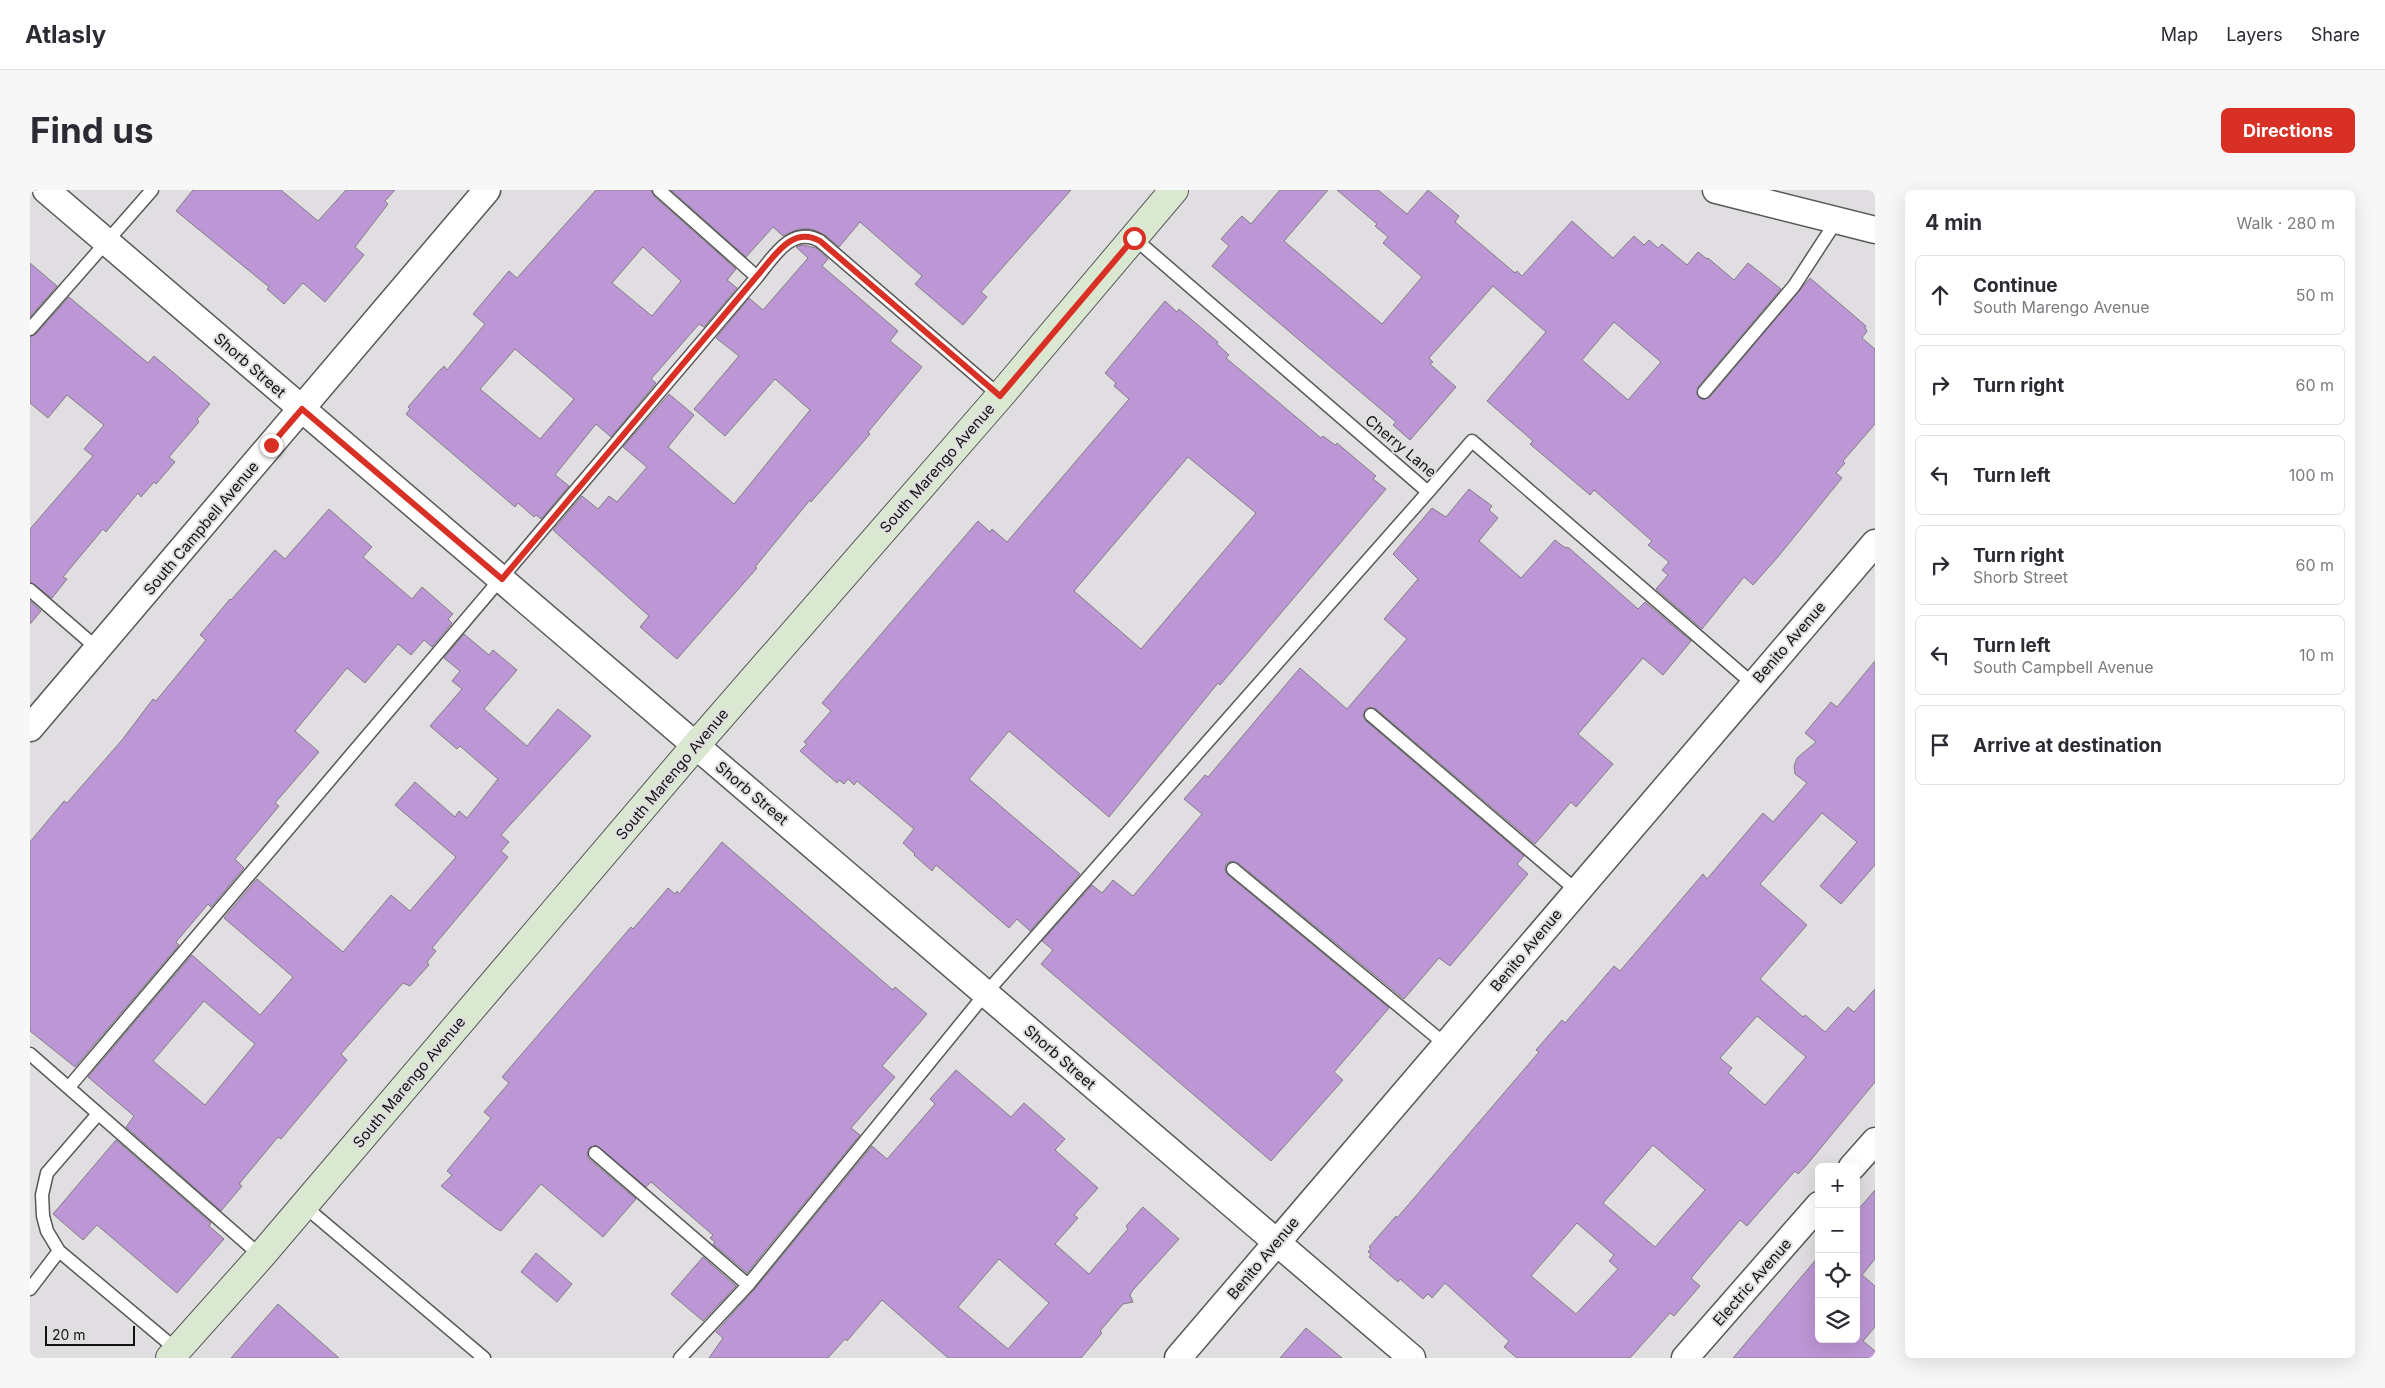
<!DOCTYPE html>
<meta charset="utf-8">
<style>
:root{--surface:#fff;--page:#f7f7f7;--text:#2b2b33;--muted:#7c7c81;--line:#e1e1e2;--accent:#d93025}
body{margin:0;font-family:Inter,sans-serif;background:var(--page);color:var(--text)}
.controls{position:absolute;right:15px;bottom:15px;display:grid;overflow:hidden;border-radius:8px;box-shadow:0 5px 20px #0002}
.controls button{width:45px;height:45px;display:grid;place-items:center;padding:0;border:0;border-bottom:1px solid var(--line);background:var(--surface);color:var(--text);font:25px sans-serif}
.scale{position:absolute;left:15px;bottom:12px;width:90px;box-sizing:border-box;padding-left:5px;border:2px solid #121213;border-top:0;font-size:14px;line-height:18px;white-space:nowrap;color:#121213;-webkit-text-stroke:4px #e0dee1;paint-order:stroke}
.stop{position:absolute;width:15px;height:15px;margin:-11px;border:4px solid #d93025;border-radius:50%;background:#fff}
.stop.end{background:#d93025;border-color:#fff;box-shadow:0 1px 5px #0008}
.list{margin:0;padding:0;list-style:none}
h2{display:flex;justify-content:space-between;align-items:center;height:65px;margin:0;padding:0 20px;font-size:21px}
h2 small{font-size:16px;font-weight:400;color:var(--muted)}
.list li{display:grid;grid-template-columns:32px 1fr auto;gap:15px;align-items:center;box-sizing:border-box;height:80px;margin:0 10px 10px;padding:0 10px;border:1px solid var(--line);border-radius:8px}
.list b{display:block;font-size:19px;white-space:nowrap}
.list p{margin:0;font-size:16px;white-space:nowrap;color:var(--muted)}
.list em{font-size:16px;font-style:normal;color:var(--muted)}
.icon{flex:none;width:28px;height:28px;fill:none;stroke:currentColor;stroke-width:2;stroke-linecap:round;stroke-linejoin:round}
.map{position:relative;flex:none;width:1845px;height:1168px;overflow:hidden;border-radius:8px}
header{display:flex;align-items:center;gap:30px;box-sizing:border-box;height:70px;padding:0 25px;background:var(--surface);border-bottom:1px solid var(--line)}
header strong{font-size:24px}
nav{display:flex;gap:28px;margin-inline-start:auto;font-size:18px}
.intro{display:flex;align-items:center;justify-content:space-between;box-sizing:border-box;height:120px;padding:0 30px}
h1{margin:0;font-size:35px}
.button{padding:12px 22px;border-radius:8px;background:var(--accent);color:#fff;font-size:18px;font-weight:700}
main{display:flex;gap:30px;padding:0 30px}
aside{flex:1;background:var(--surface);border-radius:8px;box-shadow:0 5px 20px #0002}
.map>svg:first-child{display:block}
</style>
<header>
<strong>Atlasly</strong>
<nav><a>Map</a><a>Layers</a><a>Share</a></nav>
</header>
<div class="intro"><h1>Find us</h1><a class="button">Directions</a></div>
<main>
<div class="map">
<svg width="1845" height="1168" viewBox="0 0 1845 1168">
<rect width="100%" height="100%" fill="#e0dee1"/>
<!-- building -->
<path fill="#bc96d5" stroke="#828083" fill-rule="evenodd" d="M 163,0 L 251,0 L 288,31 L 316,0 L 365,0 L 355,11 L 358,14 L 325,57 L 334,65 L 295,112 L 273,93 L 254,114 L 237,99 L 239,97 L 146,21 Z
M 566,0 L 621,0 L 624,6 L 706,79 L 697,90 L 707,98 L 674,137 L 669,134 L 621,189 L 626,193 L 581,247 L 566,234 L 525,285 L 539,296 L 511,329 L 506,325 L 504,327 L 488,313 L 485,317 L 376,224 L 380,219 L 378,217 L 408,182 L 414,176 L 417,180 L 455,134 L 443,124 L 479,81 L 487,88 ZM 613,57 L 651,91 L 622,126 L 582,93 ZM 485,159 L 544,209 L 510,249 L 450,199 Z
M 641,0 L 1041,0 L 951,102 L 957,107 L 933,135 L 885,94 L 892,86 L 830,32 L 809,57 L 795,45 L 782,39 L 768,39 L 753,46 L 743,37 L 716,67 Z
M 1250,0 L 1298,0 L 1254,51 L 1352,134 L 1392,87 L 1353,53 L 1358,47 L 1345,36 L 1347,34 L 1307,0 L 1348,0 L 1377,24 L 1398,0 L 1429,26 L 1425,32 L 1485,83 L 1487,81 L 1492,86 L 1542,31 L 1583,68 L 1604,46 L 1614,55 L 1619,50 L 1628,58 L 1632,54 L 1657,75 L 1668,62 L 1677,69 L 1678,68 L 1704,90 L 1718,73 L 1751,99 L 1668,197 L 1667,205 L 1673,210 L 1680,207 L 1780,88 L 1836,136 L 1835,138 L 1837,141 L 1832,148 L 1845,159 L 1845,234 L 1813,271 L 1815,273 L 1806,283 L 1812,288 L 1747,368 L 1723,395 L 1714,387 L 1672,439 L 1626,399 L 1638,385 L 1632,380 L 1639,372 L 1618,355 L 1622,351 L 1564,300 L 1560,305 L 1500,254 L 1503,251 L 1457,211 L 1516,142 L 1463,96 L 1399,168 L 1403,172 L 1400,174 L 1426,197 L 1380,250 L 1363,235 L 1366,232 L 1182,76 L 1199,56 L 1191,49 L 1206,32 L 1212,26 L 1221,34 ZM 1584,132 L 1631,172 L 1598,210 L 1552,170 Z
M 772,55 L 786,58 L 798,69 L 792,76 L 868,141 L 860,151 L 892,177 L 838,242 L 840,244 L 781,312 L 780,310 L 725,377 L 727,378 L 647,469 L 610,437 L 619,426 L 523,340 L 552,306 L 568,319 L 579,306 L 587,312 L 617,277 L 593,257 L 639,204 L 664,225 L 638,257 L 704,314 L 780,220 L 745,189 L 695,246 L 664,219 L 709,166 L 686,148 L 719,108 L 733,120 L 778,68 L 766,57 Z
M 0,73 L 27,96 L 0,127 Z
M 39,107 L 118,173 L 124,166 L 180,214 L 167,229 L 169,232 L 139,267 L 145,272 L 126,294 L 124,292 L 111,307 L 108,303 L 76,342 L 73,339 L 33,387 L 37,389 L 22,408 L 0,392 L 0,339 L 63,266 L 54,259 L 74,235 L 37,205 L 18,228 L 0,213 L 0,147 L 6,144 Z
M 1135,111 L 1147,122 L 1149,119 L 1188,152 L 1187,154 L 1199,165 L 1196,168 L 1291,248 L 1293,246 L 1305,255 L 1307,253 L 1346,286 L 1343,289 L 1356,299 L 1190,495 L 1188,493 L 1079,627 L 979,541 L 939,589 L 1050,684 L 1000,741 L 987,729 L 979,738 L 906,675 L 902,681 L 884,665 L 885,664 L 873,653 L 884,639 L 827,591 L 824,595 L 818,589 L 814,594 L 809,590 L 807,593 L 770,561 L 777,554 L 774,552 L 801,521 L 792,513 L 948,331 L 960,342 L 962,339 L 977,352 L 1099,209 L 1084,196 L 1086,193 L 1075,183 ZM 1158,267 L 1226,323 L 1111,459 L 1044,401 Z
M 1439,299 L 1462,316 L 1459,320 L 1468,328 L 1449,351 L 1491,388 L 1525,350 L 1534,357 L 1539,358 L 1608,419 L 1615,412 L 1661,451 L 1633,485 L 1613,468 L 1548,544 L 1583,574 L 1546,617 L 1541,612 L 1505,654 L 1346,519 L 1339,517 L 1335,520 L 1333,527 L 1336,531 L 1494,666 L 1487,674 L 1498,684 L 1420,776 L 1409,768 L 1374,809 L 1208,673 L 1201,671 L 1196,674 L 1195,681 L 1198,685 L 1359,818 L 1304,882 L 1313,890 L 1241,971 L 1011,774 L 1023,760 L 1012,751 L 1062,695 L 1072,703 L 1083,690 L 1103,706 L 1172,624 L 1154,609 L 1175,585 L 1178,587 L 1270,478 L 1317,519 L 1377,449 L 1354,429 L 1388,389 L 1363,364 L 1402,318 L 1416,327 Z
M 299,319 L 342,357 L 333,367 L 382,409 L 392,397 L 423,424 L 418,429 L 422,433 L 402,457 L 394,450 L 381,465 L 368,454 L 335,493 L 317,478 L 265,541 L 289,562 L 245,613 L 249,616 L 205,669 L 214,678 L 181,717 L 178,714 L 146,752 L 149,755 L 45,877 L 0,841 L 0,652 L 34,611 L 37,613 L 92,550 L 123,509 L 126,511 L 176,450 L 170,445 L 200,409 L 201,410 L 245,360 L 255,369 Z
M 0,411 L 11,421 L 0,434 Z
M 434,444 L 459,465 L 463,460 L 487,480 L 454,519 L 497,556 L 528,519 L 561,546 L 471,645 L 479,652 L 471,661 L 478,667 L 402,758 L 406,761 L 397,772 L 399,775 L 380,796 L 373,793 L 311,864 L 317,870 L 251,949 L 248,947 L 209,994 L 212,996 L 191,1021 L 96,937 L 104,926 L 58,887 L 162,765 L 230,825 L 263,787 L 194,728 L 227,689 L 313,762 L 361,705 L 380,721 L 426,667 L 365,615 L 385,592 L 425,627 L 429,621 L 437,628 L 468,589 L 430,556 L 427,559 L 400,536 L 432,499 L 422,491 L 430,481 L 414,468 ZM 174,811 L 225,854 L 175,915 L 123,871 Z
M 1845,471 L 1845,675 L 1811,714 L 1790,696 L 1827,652 L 1792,623 L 1730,694 L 1777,735 L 1730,789 L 1773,827 L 1775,825 L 1795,842 L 1818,817 L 1824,822 L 1845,799 L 1845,892 L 1775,977 L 1768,984 L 1765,981 L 1717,1036 L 1710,1030 L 1661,1088 L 1670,1096 L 1644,1126 L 1640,1123 L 1600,1168 L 1487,1168 L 1474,1157 L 1479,1151 L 1415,1093 L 1402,1108 L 1398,1104 L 1393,1109 L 1370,1089 L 1368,1092 L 1339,1067 L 1341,1064 L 1338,1062 L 1341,1058 L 1339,1057 L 1366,1026 L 1367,1028 L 1509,862 L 1506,860 L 1532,830 L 1535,833 L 1584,776 L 1590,781 L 1673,684 L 1677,689 L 1733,623 L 1743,632 L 1777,593 L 1765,584 L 1764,576 L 1767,568 L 1786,552 L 1775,543 L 1801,512 L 1807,517 ZM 1727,826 L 1776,867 L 1735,915 L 1698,883 L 1702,878 L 1690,868 ZM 1623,955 L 1675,1000 L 1625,1057 L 1573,1013 ZM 1547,1033 L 1584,1065 L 1579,1071 L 1588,1079 L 1546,1124 L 1501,1086 Z
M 692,652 L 863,800 L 865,797 L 897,824 L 852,876 L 865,887 L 821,938 L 830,945 L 717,1083 L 683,1054 L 685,1052 L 680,1048 L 683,1045 L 621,992 L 616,997 L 566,955 L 559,958 L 557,965 L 559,969 L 606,1009 L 573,1047 L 511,994 L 471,1041 L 465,1038 L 411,996 L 422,985 L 417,981 L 461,928 L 454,922 L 479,893 L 472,887 L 601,737 L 603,739 L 638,698 L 645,704 L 647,701 L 649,704 Z
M 926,880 L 981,927 L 994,913 L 1035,949 L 1025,960 L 1068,998 L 1044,1025 L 1048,1028 L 1025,1054 L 1059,1084 L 1098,1039 L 1096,1036 L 1113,1017 L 1149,1049 L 1103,1100 L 1100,1105 L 1103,1112 L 1093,1114 L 1070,1141 L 1072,1143 L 1051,1168 L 918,1168 L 852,1110 L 817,1151 L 815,1149 L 798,1168 L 679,1168 L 693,1148 L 686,1142 L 724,1100 L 842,956 L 857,969 L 905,914 L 900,909 ZM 969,1069 L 1019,1113 L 978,1159 L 928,1117 Z
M 86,950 L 181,1033 L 179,1036 L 194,1049 L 147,1103 L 67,1035 L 53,1050 L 23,1024 Z
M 1845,1000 L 1845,1069 L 1832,1085 L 1845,1096 L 1845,1137 L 1833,1151 L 1845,1161 L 1845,1168 L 1703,1168 L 1789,1066 L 1789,1149 L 1826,1149 L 1826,1022 Z
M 506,1063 L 542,1094 L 527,1112 L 491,1082 Z
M 673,1067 L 706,1096 L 673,1131 L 641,1104 Z
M 248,1114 L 309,1168 L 201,1168 Z
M 1276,1138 L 1312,1168 L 1250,1168 Z"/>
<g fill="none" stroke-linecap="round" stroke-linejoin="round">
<!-- lane casing -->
<g stroke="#585759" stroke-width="15">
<path id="lane" d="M 629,0 L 727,87
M 1104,48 L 1398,302 L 1442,251 L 1723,494
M 0,139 L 122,0
M 1674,202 L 1764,96 L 1807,30
M 0,400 L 68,459
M 1341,525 L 1546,700
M 1203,679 L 1415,854
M 0,864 L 231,1066
M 39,897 L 727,87 C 743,67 762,35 790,51 L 970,206
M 68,924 L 17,983 L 12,1005 L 13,1026 L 17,1041 L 29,1061 L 147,1160
M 565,963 L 718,1095
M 273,1015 L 454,1168
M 0,1099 L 29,1061
M 650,1168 L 718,1095 L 956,803 L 1398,302"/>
</g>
<!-- street casing -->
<g stroke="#585759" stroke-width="29">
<path id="street" d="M 16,0 L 1382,1168
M 1686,0 L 1845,40
M 0,538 L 457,0
M 1822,977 L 1845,951
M 1148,1168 L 1845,353
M 1655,1168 L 1789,1015"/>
</g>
<!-- secondary casing -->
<g stroke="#585759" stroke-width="30">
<path id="secondary" d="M 140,1168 L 231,1066 L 666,555 L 970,206 L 1144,0"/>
</g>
<!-- lane -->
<use href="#lane" stroke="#fff" stroke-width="12"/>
<!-- street -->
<use href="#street" stroke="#fff" stroke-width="26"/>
<!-- secondary -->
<use href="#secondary" stroke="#dae8d1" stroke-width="28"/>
</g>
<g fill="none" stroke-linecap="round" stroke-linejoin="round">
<!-- route -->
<path stroke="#d93025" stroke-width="6" d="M 241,255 L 272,219 L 472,389 L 727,86 C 744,67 762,35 790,51 L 970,206 L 1104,48"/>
</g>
<g text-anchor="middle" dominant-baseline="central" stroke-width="4" stroke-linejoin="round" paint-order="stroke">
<!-- street labels -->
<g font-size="15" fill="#121213" stroke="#e0dee1">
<text transform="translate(220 175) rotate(41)">Shorb Street</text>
<text transform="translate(1371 256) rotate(40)">Cherry Lane</text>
<text transform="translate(907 278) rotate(-49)">South Marengo Avenue</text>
<text transform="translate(171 338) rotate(-50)">South Campbell Avenue</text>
<text transform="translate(1759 452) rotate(-49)">Benito Avenue</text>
<text transform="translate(642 584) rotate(-50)">South Marengo Avenue</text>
<text transform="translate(722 603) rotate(40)">Shorb Street</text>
<text transform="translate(1496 760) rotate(-50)">Benito Avenue</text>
<text transform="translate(1030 867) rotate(41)">Shorb Street</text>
<text transform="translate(379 892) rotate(-50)">South Marengo Avenue</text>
<text transform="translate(1233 1068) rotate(-50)">Benito Avenue</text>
<text transform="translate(1722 1092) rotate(-49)">Electric Avenue</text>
</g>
</g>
</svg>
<div class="controls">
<button>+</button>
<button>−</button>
<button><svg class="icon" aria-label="locate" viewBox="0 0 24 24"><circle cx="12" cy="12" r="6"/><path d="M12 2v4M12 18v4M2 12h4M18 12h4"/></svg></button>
<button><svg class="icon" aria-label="layers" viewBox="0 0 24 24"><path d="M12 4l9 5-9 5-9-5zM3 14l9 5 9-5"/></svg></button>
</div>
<div class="scale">20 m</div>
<div class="stop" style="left:1104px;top:48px"></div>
<div class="stop end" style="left:241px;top:255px"></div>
</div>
<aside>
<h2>4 min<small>Walk · 280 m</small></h2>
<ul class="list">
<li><svg class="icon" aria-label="ahead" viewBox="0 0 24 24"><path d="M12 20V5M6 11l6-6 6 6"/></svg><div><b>Continue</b><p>South Marengo Avenue</p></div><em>50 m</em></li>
<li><svg class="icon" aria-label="right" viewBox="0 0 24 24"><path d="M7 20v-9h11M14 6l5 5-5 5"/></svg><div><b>Turn right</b></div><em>60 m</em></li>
<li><svg class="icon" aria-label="left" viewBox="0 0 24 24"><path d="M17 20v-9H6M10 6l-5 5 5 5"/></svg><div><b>Turn left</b></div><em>100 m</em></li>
<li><svg class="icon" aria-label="right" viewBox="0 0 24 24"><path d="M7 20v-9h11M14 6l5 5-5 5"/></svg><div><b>Turn right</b><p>Shorb Street</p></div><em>60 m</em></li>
<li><svg class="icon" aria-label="left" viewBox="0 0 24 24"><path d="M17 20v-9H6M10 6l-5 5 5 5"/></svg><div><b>Turn left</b><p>South Campbell Avenue</p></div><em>10 m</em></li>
<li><svg class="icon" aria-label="arrive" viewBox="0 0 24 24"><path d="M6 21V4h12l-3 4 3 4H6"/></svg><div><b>Arrive at destination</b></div></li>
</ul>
</aside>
</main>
